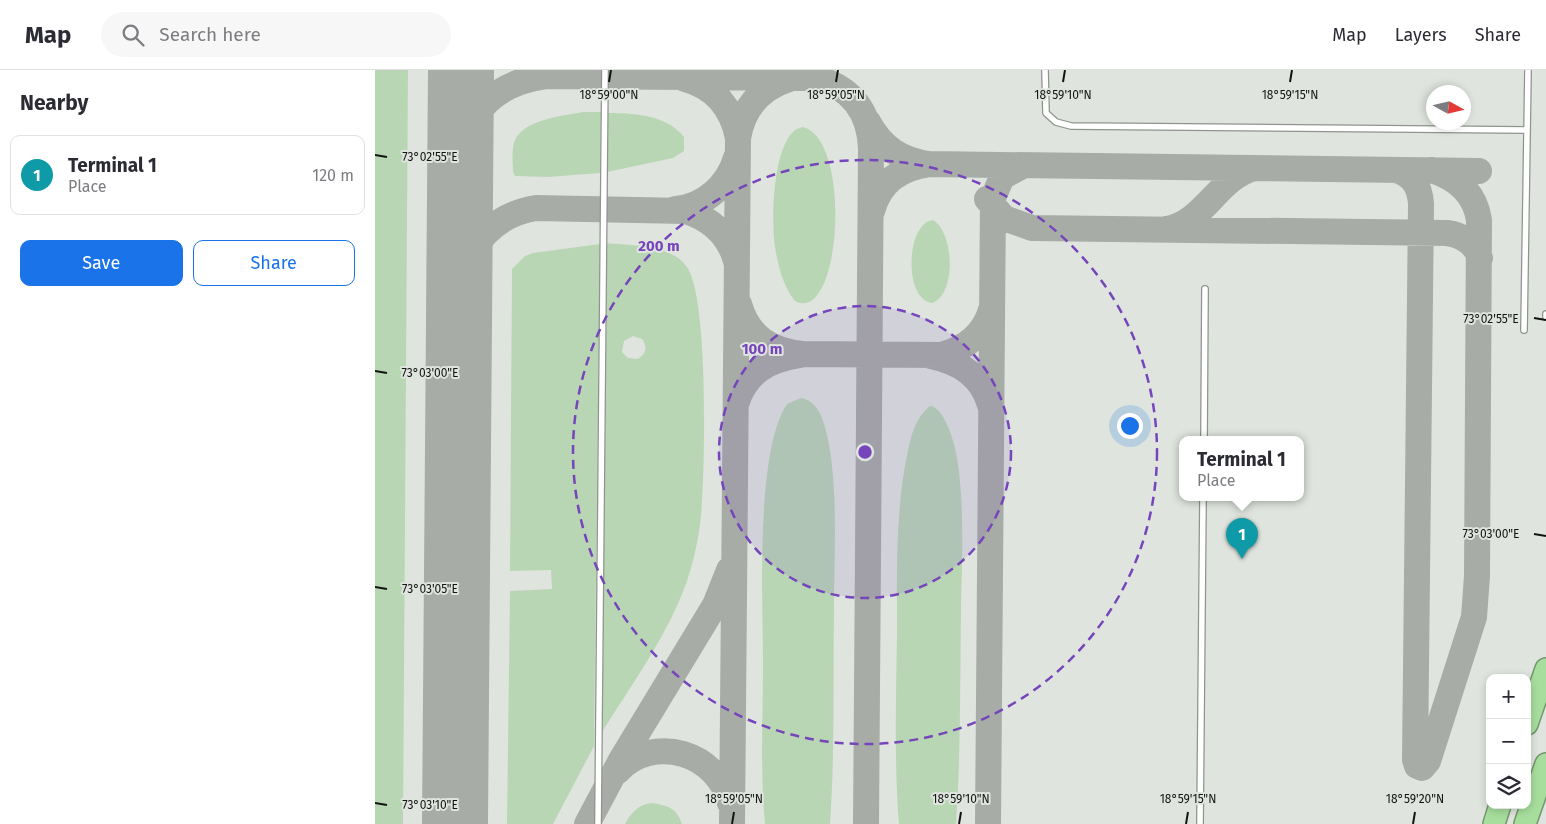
<!DOCTYPE html>
<meta charset="utf-8">
<style>
:root{--surface:#fff;--page:#f7f7f7;--text:#2b2b33;--muted:#7c7c81;--line:#e1e1e2;--accent:#1a73e8}
body{margin:0;font-family:"Fira Sans",sans-serif;background:var(--page);color:var(--text)}
.controls{position:absolute;right:15px;bottom:15px;display:grid;overflow:hidden;border-radius:10px;box-shadow:0 2px 8px #0003}
.controls button{width:45px;height:45px;display:grid;place-items:center;padding:0;border:0;border-bottom:1px solid var(--line);background:var(--surface);color:var(--text);font:25px sans-serif}
.compass{position:absolute;left:1051px;top:15px;width:45px;height:45px;border-radius:50%;background:var(--surface);box-shadow:0 2px 8px #0003;rotate:98deg}
.you{position:absolute;left:754px;top:355px;width:18px;height:18px;margin:-12px;border:4px solid #fff;border-radius:50%;background:#1a73e8;box-shadow:0 0 0 8px #1a73e833}
.badge{display:grid;place-items:center;width:32px;height:32px;border-radius:50%;background:var(--accent);color:#fff;font-size:16px;font-weight:700}
.pin{position:absolute;translate:-50% -41px;filter:drop-shadow(0 1px 2px #0008)}
.pin::after{content:'';position:absolute;top:26px;width:18px;height:15px;background:inherit;clip-path:polygon(0 0,100% 0,50% 100%)}
.popup{position:absolute;left:804px;top:366px;width:125px;height:65px;box-sizing:border-box;display:grid;place-content:center;border-radius:10px;background:var(--surface);filter:drop-shadow(0 1px 4px #0005);font-size:16px;white-space:nowrap;color:var(--muted)}
.popup b{font-size:19px;color:var(--text)}
.popup::after{content:'';position:absolute;left:50%;top:100%;margin-left:-10px;border:10px solid transparent;border-top-color:var(--surface)}
.list{margin:0;padding:0;list-style:none}
h2{display:flex;justify-content:space-between;align-items:center;height:65px;margin:0;padding:0 20px;font-size:21px}
h2 small{font-size:16px;font-weight:400;color:var(--muted)}
.list li{display:grid;grid-template-columns:32px 1fr auto;gap:15px;align-items:center;box-sizing:border-box;height:80px;margin:0 10px 10px;padding:0 10px;border:1px solid var(--line);border-radius:10px}
.list b{display:block;font-size:19px;white-space:nowrap}
.list p{margin:0;font-size:16px;white-space:nowrap;color:var(--muted)}
.list em{font-size:16px;font-style:normal;color:var(--muted)}
.actions{display:flex;gap:10px;padding:15px 20px}
.actions a{flex:1;padding:11px 0;border:1px solid var(--accent);border-radius:10px;text-align:center;font-size:18px;color:var(--accent)}
.actions .main{background:var(--accent);color:#fff}
.icon{flex:none;width:28px;height:28px;fill:none;stroke:currentColor;stroke-width:2;stroke-linecap:round;stroke-linejoin:round}
.map{position:relative;flex:none;width:1171px;height:754px;overflow:hidden}
header{display:flex;align-items:center;gap:30px;box-sizing:border-box;height:70px;padding:0 25px;background:var(--surface);border-bottom:1px solid var(--line)}
header strong{font-size:24px}
nav{display:flex;gap:28px;margin-inline-start:auto;font-size:18px}
.search{width:350px;height:45px;background:var(--page);display:flex;align-items:center;gap:12px;box-sizing:border-box;padding:0 18px;border-radius:28px;color:var(--muted);font-size:19px}
main{display:flex}
aside{flex:1;background:var(--surface)}
.map>svg:first-child{display:block}
</style>
<header>
<strong>Map</strong>
<div class="search"><svg class="icon" aria-label="search" viewBox="0 0 24 24"><circle cx="10" cy="10" r="6"/><path d="M15 15l6 6"/></svg>Search here</div>
<nav><a>Map</a><a>Layers</a><a>Share</a></nav>
</header>
<main>
<aside>
<h2>Nearby<small></small></h2>
<ul class="list">
<li><span class="badge" style="background:#0f9aa8">1</span><div><b>Terminal 1</b><p>Place</p></div><em>120 m</em></li>
</ul>
<div class="actions"><a class="main">Save</a><a>Share</a></div>
</aside>
<div class="map">
<svg width="1171" height="754" viewBox="0 0 1171 754">
<rect width="100%" height="100%" fill="#dfe5de"/>
<!-- grass -->
<path fill="#b9d6b4" fill-rule="evenodd" d="M 0,0 L 33,0 L 28,754 L 0,754 Z
M 208,42 L 226,42 L 225,103 L 173,107 L 140,106 L 138,102 C 138,92 136,79 140,70 C 150,49 188,46 208,42 Z
M 233,43 C 259,43 292,45 309,67 L 309,81 L 298,88 L 232,102 Z
M 428,57 C 478,70 466,256 420,231 C 408,216 403,196 400,177 C 396,153 397,61 428,57 Z
M 558,150 C 580,163 581,226 557,233 C 528,229 531,153 558,150 Z
M 232,173 C 257,176 296,174 312,197 C 334,229 330,401 326,445 C 324,467 319,490 312,511 C 293,565 257,614 227,662 ZM 258,266 L 267,269 C 273,277 271,285 262,289 L 253,288 L 247,282 L 249,271 Z
M 225,174 L 219,676 L 178,754 L 132,754 L 135,521 L 177,519 L 176,500 L 135,501 L 137,199 L 150,186 L 158,183 Z
M 426,328 C 437,330 443,338 447,348 C 465,397 459,484 459,537 C 458,609 460,682 455,754 L 390,754 C 385,701 388,647 388,594 C 388,533 380,382 412,334 Z
M 555,336 C 569,337 579,371 581,383 C 590,429 587,491 586,538 C 585,610 586,682 581,754 L 524,754 C 519,691 521,628 522,564 C 522,502 520,436 534,376 C 537,361 543,345 555,336 Z
M 276,733 C 292,735 302,738 307,754 L 250,754 C 256,743 263,735 276,733 Z"/>
<g fill="none" stroke-linecap="round" stroke-linejoin="round">
<!-- taxiway -->
<path stroke="#a8aca6" stroke-width="26" d="M 310,9 C 340,17 357,38 363,68
M 493,52 C 507,78 526,90 554,94 L 1104,101
M 85,83 C 95,37 125,12 171,6 L 440,8 C 477,17 495,42 496,79 L 491,754
M 1021,100 C 1038,105 1045,117 1046,134 L 1040,690 L 1042,696 L 1047,698 L 1053,691 L 1099,547 L 1102,506 L 1104,150 C 1100,123 1082,108 1057,100
M 612,129 L 629,148 L 657,158 L 1072,163 C 1087,165 1100,173 1105,188
M 301,139 C 330,136 353,115 361,88
M 497,141 C 505,112 525,98 554,94
M 792,159 C 829,153 844,106 880,98
M 84,215 C 95,174 118,145 161,138 L 311,141 C 336,149 354,165 361,191
M 364,234 C 373,266 395,281 428,284 L 566,285 C 590,279 609,264 616,240
M 556,286 C 585,292 607,306 615,335
M 361,334 C 371,302 393,290 425,285
M 243,701 C 279,663 343,683 355,733
M 212,754 L 246,690 L 340,535 L 354,500
M 357,754 L 363,68 C 368,38 385,18 414,9
M 613,754 L 618,128 L 627,107 L 647,96"/>
<!-- runway -->
<path stroke="#a8aca6" stroke-width="66" d="M 80,754 L 86,0"/>
<!-- lane casing -->
<g stroke="#8f948e" stroke-width="8">
<path id="lane" d="M 670,0 L 671,43 L 681,52 L 696,56 L 1152,60
M 1171,247 L 1171,244
M 1149,260 L 1153,0
M 829,370 L 830,219
M 223,754 L 230,0
M 825,754 L 828,428"/>
</g>
<!-- highway casing -->
<g stroke="#73976c" stroke-width="24">
<path id="highway" d="M 1152,654 L 1171,599
M 1119,754 L 1125,735
M 1150,754 L 1171,694"/>
</g>
<!-- lane -->
<use href="#lane" stroke="#fff" stroke-width="5.5"/>
<!-- highway -->
<use href="#highway" stroke="#a7de9d" stroke-width="21"/>
</g>
<!-- ticks -->
<path fill="none" stroke="#121412" stroke-width="2" d="M 234,12 L 236,0M 461,12 L 463,0M 688,12 L 690,0M 915,12 L 917,0M 0,85 L 12,87M 1159,248 L 1171,250M 0,301 L 12,303M 1159,464 L 1171,466M 0,517 L 12,519M 0,733 L 12,735M 357,754 L 359,742M 584,754 L 586,742M 811,754 L 813,742M 1038,754 L 1040,742"/>
<!-- distance rings -->
<circle cx="490" cy="382" r="146" fill="#7644bb" fill-opacity=".12"/>
<g fill="none" stroke="#7644bb" stroke-width="2.5" stroke-dasharray="9 6">
<circle cx="490" cy="382" r="146"/>
<circle cx="490" cy="382" r="292"/>
</g>
<g font-size="12" text-anchor="middle" fill="#121412" stroke="#dfe5de" stroke-width="4" stroke-linejoin="round" paint-order="stroke">
<text x="234" y="29">18°59'00"N</text>
<text x="461" y="29">18°59'05"N</text>
<text x="688" y="29">18°59'10"N</text>
<text x="915" y="29">18°59'15"N</text>
<text x="55" y="91">73°02'55"E</text>
<text x="1116" y="253">73°02'55"E</text>
<text x="55" y="307">73°03'00"E</text>
<text x="1116" y="468">73°03'00"E</text>
<text x="55" y="523">73°03'05"E</text>
<text x="359" y="733">18°59'05"N</text>
<text x="586" y="733">18°59'10"N</text>
<text x="813" y="733">18°59'15"N</text>
<text x="1040" y="733">18°59'20"N</text>
<text x="55" y="739">73°03'10"E</text>
</g>
<circle cx="490" cy="382" r="8" fill="#7644bb" stroke="#dfe5de" stroke-width="2.5"/>
<g font-size="15" text-anchor="middle" font-weight="bold" fill="#7644bb" stroke="#dfe5de" stroke-width="4" stroke-linejoin="round" paint-order="stroke">
<text x="284" y="181">200 m</text>
<text x="387" y="284">100 m</text>
</g>
</svg>
<div class="controls">
<button>+</button>
<button>−</button>
<button><svg class="icon" aria-label="layers" viewBox="0 0 24 24"><path d="M12 4l9 5-9 5-9-5zM3 14l9 5 9-5"/></svg></button>
</div>
<svg class="compass" viewBox="-18 -18 36 36"><path d="M0-13l5 13h-10z" fill="#e53935"/><path d="M0 13l5-13h-10z" fill="#7c7c81"/></svg>
<div class="you"></div>
<div class="pin badge" style="left:867px;top:489px;background:#0f9aa8">1</div>
<div class="popup"><b>Terminal 1</b>Place</div>
</div>
</main>
